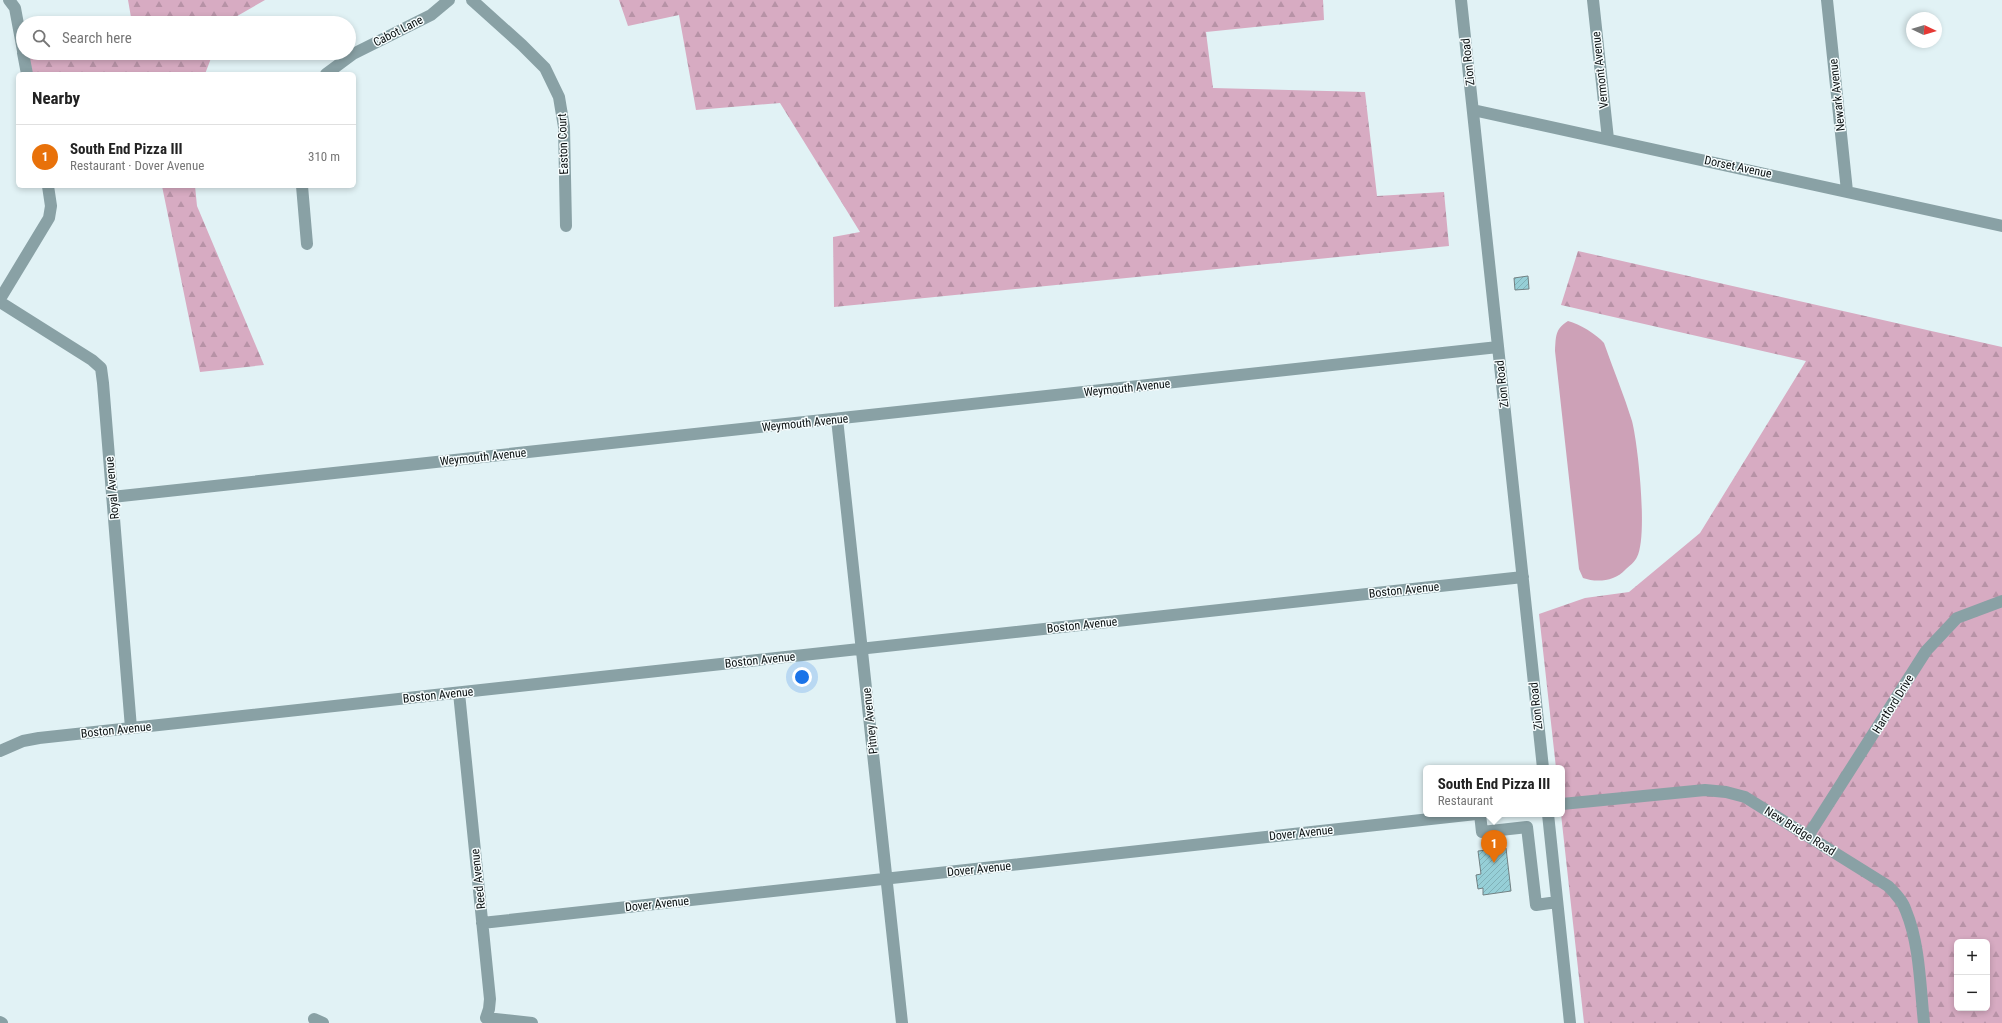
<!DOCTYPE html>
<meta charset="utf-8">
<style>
:root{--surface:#fff;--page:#f2f2f2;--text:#222;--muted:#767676;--line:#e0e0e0;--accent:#9a186e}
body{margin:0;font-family:"Roboto Condensed",sans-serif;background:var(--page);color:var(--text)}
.controls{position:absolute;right:12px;bottom:12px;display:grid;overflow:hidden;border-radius:6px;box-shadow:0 2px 6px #0003}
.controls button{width:36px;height:36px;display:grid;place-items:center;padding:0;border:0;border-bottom:1px solid var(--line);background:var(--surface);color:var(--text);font:20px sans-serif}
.compass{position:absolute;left:1906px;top:12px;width:36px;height:36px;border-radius:50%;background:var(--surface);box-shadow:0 2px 6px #0003;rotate:94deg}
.you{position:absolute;left:802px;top:677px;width:14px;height:14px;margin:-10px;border:3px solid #fff;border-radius:50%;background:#1a73e8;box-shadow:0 0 0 6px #1a73e833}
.badge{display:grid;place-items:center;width:26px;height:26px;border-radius:50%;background:var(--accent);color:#fff;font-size:13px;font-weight:700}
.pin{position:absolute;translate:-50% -33px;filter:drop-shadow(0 1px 2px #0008)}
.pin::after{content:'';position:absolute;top:21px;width:14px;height:12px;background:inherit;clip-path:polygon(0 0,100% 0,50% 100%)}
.popup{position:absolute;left:1423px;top:765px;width:142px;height:52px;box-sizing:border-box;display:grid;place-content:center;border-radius:6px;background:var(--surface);filter:drop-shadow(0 1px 3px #0005);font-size:13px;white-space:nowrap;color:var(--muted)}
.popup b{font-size:15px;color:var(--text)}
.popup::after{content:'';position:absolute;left:50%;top:100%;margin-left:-8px;border:8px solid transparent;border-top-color:var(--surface)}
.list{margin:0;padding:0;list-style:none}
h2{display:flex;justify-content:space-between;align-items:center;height:52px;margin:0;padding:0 16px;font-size:17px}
h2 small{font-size:13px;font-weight:400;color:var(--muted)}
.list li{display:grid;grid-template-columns:26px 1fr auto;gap:12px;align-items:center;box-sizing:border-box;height:64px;padding:0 16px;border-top:1px solid var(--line)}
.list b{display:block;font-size:15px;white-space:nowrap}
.list p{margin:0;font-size:13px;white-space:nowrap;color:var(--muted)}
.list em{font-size:13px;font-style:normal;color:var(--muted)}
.icon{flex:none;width:22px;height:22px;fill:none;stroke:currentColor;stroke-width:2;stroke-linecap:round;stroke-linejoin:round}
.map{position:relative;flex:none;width:2002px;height:1023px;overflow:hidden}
.search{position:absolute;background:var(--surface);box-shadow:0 2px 6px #0003;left:16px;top:16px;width:340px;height:44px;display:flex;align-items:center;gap:10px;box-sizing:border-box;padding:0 14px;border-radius:22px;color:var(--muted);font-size:15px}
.panel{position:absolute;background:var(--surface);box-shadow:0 2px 6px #0003;left:16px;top:72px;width:340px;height:116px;border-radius:6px}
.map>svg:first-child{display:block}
</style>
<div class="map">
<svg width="2002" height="1023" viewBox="0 0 2002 1023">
<defs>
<pattern id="forest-firs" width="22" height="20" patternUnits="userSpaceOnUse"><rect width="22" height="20" fill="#d7abc2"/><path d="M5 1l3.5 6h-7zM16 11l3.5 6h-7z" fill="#b792a6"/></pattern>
<pattern id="building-hatch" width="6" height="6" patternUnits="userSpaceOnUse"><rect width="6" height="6" fill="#96cfd7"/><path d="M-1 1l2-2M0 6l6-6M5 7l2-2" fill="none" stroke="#80b1b8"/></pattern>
</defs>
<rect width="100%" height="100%" fill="#e1f2f5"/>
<!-- forest -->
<path fill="url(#forest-firs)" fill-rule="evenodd" d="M 128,0 L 265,0 L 225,23 L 132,23 Z
M 619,0 L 1323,0 L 1324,20 L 1206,32 L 1213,88 L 1365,92 L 1377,196 L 1444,192 L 1449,246 L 834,307 L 833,237 L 860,232 L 780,103 L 696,110 L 679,15 L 628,26 Z
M 23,53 L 213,53 L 205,74 L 23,74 Z
M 162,186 L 195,186 L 197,206 L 264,365 L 200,372 Z
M 1578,251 L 2002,347 L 2002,1023 L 1584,1023 L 1561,814 L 1562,768 L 1556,768 L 1539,614 L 1585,598 L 1629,592 L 1700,533 L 1806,361 L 1561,305 ZM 1957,942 L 1987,942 L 1987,1008 L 1957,1008 Z"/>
<!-- water -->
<path fill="#cda1b7" d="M 1568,321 C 1580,324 1596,334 1604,343 C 1613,369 1624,395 1632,421 C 1638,444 1648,537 1637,557 C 1635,562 1629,566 1625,570 C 1615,581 1597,583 1583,578 L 1579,569 L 1555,351 C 1556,336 1555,329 1568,321 Z"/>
<!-- building -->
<path fill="url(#building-hatch)" stroke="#728183" d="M 1528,276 L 1529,289 L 1515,290 L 1514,278 Z
M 1506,848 L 1511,891 L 1483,895 L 1483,888 L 1478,889 L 1476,875 L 1481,874 L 1478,851 Z"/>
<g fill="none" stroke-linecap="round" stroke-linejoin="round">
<!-- minor -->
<path stroke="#89a1a5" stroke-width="12" d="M 9,0 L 15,8 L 23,51
M 472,0 L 522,45 L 545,68 L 559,97 L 564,127 L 566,226
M 1461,0 L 1543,768
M 1593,0 L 1608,139
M 1827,0 L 1847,191
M 23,53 L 27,74
M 326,74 L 353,54 L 431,15 L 449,0
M 1473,110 L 2002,226
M 302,186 L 307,244
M 0,299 L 49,218 L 51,206 L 48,186
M 0,302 L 92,360 L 101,368 L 103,383 L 131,728
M 837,419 L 902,1023
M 112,497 L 1498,347
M 459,693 L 490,999 L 489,1009 L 486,1018 L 532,1023
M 0,751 L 23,741 L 39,738 L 1523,577
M 1562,804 L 1705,790 L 1726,792 L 1745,797 L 1888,886 C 1895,893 1903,901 1906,911 C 1920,945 1920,986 1924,1023
M 1480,814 L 1482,832 L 1527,827 L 1536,905 L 1557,902
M 1548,814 L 1570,1023
M 1808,836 L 1926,651 L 1957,618 L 2002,601
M 482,923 L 1476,814
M 314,1019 L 323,1023
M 0,1022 L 2,1023"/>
</g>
<g text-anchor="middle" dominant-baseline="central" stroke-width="3" stroke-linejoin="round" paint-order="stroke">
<!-- street labels -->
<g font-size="12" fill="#0b1011" stroke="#f6fdfe">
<text transform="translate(398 31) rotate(-27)">Cabot Lane</text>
<text transform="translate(1468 62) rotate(-96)">Zion Road</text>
<text transform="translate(1600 70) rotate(-96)">Vermont Avenue</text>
<text transform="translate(1837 95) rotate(-96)">Newark Avenue</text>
<text transform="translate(563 144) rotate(-92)">Easton Court</text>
<text transform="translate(1738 167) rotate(12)">Dorset Avenue</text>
<text transform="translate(1502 384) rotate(-96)">Zion Road</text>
<text transform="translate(1127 388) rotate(-6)">Weymouth Avenue</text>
<text transform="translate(805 423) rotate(-6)">Weymouth Avenue</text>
<text transform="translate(483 457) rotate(-6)">Weymouth Avenue</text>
<text transform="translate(112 488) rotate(-95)">Royal Avenue</text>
<text transform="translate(1404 590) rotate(-6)">Boston Avenue</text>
<text transform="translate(1082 625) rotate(-6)">Boston Avenue</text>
<text transform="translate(760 660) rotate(-6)">Boston Avenue</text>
<text transform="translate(438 695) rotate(-6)">Boston Avenue</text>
<text transform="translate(1893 704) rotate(-58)">Hartford Drive</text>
<text transform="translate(1536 706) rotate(-96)">Zion Road</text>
<text transform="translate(870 721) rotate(-96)">Pitney Avenue</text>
<text transform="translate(116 730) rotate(-6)">Boston Avenue</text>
<text transform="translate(1800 831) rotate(32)">New Bridge Road</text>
<text transform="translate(1301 833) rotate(-6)">Dover Avenue</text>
<text transform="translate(979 869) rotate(-6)">Dover Avenue</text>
<text transform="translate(478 879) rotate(-96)">Reed Avenue</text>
<text transform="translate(657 904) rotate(-6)">Dover Avenue</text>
</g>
</g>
</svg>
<div class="controls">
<button>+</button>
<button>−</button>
</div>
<svg class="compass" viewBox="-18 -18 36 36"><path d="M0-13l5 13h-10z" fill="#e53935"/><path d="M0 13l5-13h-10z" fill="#767676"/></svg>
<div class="you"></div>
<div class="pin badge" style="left:1494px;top:863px;background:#e8710a">1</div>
<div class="popup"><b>South End Pizza III</b>Restaurant</div>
<div class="search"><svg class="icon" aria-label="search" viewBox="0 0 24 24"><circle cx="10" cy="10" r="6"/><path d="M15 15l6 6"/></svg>Search here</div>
<section class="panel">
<h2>Nearby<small></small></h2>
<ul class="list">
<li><span class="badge" style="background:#e8710a">1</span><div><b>South End Pizza III</b><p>Restaurant · Dover Avenue</p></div><em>310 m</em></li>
</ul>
</section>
</div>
